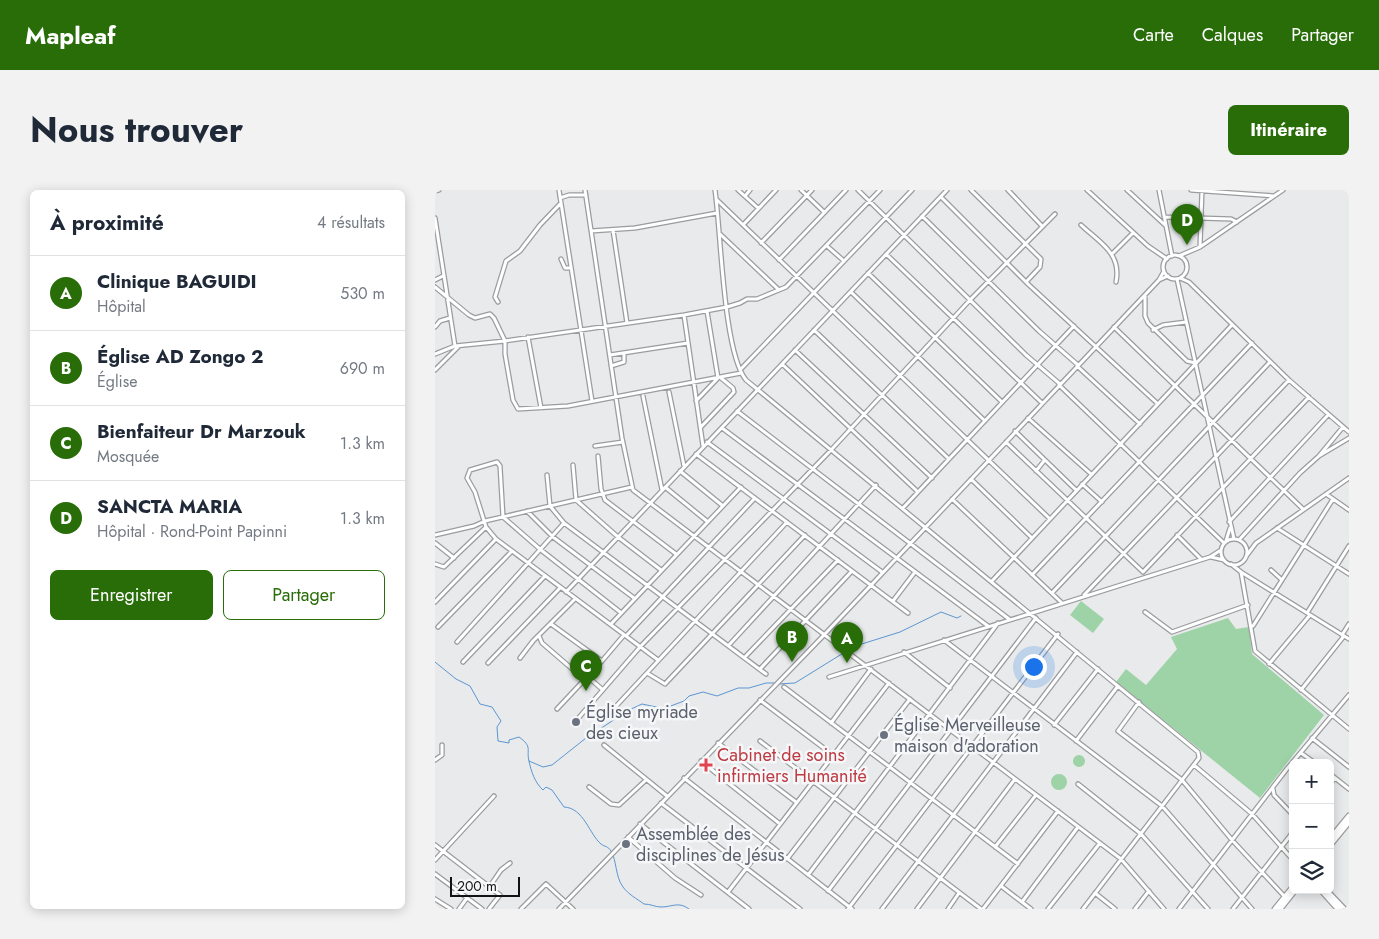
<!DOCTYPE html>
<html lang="fr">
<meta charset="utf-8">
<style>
:root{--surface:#fff;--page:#f2f2f3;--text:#1f2937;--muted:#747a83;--line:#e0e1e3;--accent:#286d08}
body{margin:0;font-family:Jost,sans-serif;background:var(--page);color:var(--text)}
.controls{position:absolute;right:15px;bottom:15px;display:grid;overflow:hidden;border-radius:8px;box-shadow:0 2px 12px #0003}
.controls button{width:45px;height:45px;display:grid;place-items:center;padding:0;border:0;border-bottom:1px solid var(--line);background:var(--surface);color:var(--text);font:25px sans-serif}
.scale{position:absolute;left:15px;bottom:12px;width:70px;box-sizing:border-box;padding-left:5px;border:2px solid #111212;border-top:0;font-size:14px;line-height:18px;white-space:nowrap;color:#111212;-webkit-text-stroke:4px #f5f7f9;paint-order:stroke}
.you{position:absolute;left:598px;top:476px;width:18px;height:18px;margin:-12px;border:4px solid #fff;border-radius:50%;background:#1a73e8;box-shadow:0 0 0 8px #1a73e833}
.badge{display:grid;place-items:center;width:32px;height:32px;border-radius:50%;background:var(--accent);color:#fff;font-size:16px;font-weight:700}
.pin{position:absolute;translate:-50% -41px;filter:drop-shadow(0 1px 2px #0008)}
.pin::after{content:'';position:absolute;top:26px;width:18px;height:15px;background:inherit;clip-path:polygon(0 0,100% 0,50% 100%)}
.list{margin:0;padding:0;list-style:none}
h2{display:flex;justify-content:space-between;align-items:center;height:65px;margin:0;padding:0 20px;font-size:21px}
h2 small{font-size:16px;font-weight:400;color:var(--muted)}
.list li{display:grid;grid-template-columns:32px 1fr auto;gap:15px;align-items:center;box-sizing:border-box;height:75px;padding:0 20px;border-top:1px solid var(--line)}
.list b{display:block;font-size:19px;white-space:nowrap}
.list p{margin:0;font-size:16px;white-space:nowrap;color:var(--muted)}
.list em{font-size:16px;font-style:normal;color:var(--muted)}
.actions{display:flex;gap:10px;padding:15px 20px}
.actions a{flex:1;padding:11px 0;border:1px solid var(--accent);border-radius:8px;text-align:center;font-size:18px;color:var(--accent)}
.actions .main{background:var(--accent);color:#fff}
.icon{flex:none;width:28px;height:28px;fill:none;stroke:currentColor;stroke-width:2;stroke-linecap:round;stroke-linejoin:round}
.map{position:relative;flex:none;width:914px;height:719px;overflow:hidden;border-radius:8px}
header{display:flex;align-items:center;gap:30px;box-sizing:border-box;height:70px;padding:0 25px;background:var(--accent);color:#fff}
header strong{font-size:24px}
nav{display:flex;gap:28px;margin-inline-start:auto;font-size:18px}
.intro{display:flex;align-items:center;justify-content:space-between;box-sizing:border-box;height:120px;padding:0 30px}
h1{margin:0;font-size:35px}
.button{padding:12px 22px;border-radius:8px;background:var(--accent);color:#fff;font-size:18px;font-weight:700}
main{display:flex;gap:30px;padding:0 30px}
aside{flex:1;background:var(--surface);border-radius:8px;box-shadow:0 2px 12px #0003}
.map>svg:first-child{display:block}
</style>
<header>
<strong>Mapleaf</strong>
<nav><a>Carte</a><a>Calques</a><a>Partager</a></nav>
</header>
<div class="intro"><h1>Nous trouver</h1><a class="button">Itinéraire</a></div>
<main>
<aside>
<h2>À proximité<small>4 résultats</small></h2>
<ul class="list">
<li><span class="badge">A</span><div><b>Clinique BAGUIDI</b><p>Hôpital</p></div><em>530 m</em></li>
<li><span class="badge">B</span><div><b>Église AD Zongo 2</b><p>Église</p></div><em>690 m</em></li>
<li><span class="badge">C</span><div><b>Bienfaiteur Dr Marzouk</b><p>Mosquée</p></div><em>1.3 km</em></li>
<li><span class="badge">D</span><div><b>SANCTA MARIA</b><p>Hôpital · Rond-Point Papinni</p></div><em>1.3 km</em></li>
</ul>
<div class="actions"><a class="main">Enregistrer</a><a>Partager</a></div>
</aside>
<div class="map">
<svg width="914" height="719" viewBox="0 0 914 719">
<rect width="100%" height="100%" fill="#e8eaec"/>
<!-- green -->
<path fill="#9ed3a7" d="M 646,411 L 669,429 L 658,443 L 635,425 Z
M 793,428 L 801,439 L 814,437 L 817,464 L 889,525 L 825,608 L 681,492 L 691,479 L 711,495 L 742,459 L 736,447 Z
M638 571a6 6 0 1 1 12 0a6 6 0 1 1-12 0Z
M616 592a8 8 0 1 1 16 0a8 8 0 1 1-16 0Z"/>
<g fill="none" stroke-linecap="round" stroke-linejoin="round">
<!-- stream -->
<path stroke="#5c96d1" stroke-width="1" d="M 414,458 L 465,442 L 506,422 L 522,428 L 526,426
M 0,472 L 21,489 L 35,496 L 45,514 L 57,517 L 66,531 L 62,537 L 63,551 L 74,553 L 74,550 L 84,547 C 98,557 91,559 94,571 C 96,581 100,593 108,600 L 111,597 L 117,600 L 129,617 C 149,618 154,644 166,654 C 170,657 173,656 176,661 C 182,671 180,686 188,697 C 193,704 202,709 209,714 C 216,714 220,717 226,717 C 237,717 244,711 254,719
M 344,494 L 360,493 L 410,462
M 94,571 L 108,577 L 117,575 L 151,548 L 194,520 L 207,514 L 226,518 L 233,517 L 249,511 L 254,506 L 268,502 L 282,506 L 303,498 L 314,498 L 331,493 L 340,493"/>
<!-- minor casing -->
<g stroke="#9a9c9e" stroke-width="5.5">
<path id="minor" d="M 124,0 L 157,211
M 150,0 L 187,248 L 198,300 L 686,669 L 729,719
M 280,0 C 286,41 288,162 311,190 L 763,562 L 764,568 L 648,719
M 303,0 L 323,18
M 366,0 L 389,22
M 423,0 L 591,165 L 625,194
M 536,0 L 606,69 L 605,77 L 591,92
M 573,0 L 607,36
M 652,0 L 713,56 L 732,69
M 692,0 L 731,36
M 724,0 L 737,66
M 756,0 L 839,6
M 0,1 L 4,0
M 310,6 L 315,0
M 506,7 L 594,95 L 723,214
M 125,8 L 134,5 L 151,5
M 281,9 L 614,328
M 487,26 L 604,141 L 643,175
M 729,27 L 796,29 L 802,32
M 0,28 L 20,156
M 308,35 L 341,0
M 646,35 C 664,52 687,63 681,92
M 178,40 L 192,133
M 156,41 L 200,38 L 282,23
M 285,44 L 343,99
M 326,53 L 377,0
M 392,56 L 409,71
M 765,57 L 767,0
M 451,64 L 607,213
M 677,64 L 698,43
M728 77a12 12 0 1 1 24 0a12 12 0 1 1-24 0Z
M 744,66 L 765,57 L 848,0
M 126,69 L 130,78 L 136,78
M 344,70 L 411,0
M 729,81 L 724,90 L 733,86
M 433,83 L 567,212
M 745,88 L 754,92 L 854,190 L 914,242
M 742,89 L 799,349
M 0,90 L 8,86
M 0,97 L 34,125 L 40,128 L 55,124 L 59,128 L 70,151 L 70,164 L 78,210 L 83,219 L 133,216 L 306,183
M 416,102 L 550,231
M 710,105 L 710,126 L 713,133 L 752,171 L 760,173
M 63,112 L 60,107 L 71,71 L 85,61 L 105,35 L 126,13
M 249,125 L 268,256
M 0,137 L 5,131 L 15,128
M 679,137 L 868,319
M 379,140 L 514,269
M 718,140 L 728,135 L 751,132
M 93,147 L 106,218
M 360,160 L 497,288
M 0,164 L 20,156 L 70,151 L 249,125 L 292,117 L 305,113 L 312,109 L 322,109 L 351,97 L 445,0
M 175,165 L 253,153
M 347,174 L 483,302
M 176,176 L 189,172 L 189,163
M 642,176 L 705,234
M 0,180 L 23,157
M 305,180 L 477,0
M 624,195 L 789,353
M 234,202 L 249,276
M 208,206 L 227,300
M 261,211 L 283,188 L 272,121
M 302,221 L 574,429
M 593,228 L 656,284
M 266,237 L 299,202 L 298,198 L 286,188
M 287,238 L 553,436
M 580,241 L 641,300
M 272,252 L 447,382
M 571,252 L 708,382
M 160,256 L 188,252
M 261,264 L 473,423
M 163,266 L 166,299 L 170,310 L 241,364
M 884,266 L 908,237
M 138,275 L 141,310 L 183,347 L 226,380
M 245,281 L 288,316
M 601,281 L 609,271
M 112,285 L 115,316 L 129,333 L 331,484
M 536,289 L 596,347
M 647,294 L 667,312
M 230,297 L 273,332
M 891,304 L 914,320
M 517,309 L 626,412
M 468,318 L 639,136
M 92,321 L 118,347 L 199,408
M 794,332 L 893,225
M 842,338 L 914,384
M 0,345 L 39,336 L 50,331 L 197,297
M 742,345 L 766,369
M786 362a13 13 0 1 1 26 0a13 13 0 1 1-26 0Z
M 804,350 L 865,283 L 884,266 L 914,248
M 791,351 L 795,338
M 0,353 L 19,368
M 812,365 L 821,353 L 914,288
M 776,367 L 789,370
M 0,374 L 9,377 L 51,337
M 796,374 L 806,382 L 820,461 L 914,539
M 836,380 L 847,390
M 708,382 L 874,207
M 806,382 L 914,449
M 597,385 L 817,153
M 557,391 L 797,135
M 131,402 L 512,0
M 617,403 L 835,172
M 649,405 L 854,190
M 458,411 L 480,382
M 0,412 L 61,349
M 185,422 L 106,360 L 68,327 L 65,276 L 62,272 L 35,280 L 32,288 L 40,302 L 51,337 L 61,349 L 223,470
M 710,422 L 737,442 L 813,415
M 872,423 L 914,356
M 116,434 L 167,471
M 176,434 L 306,297
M 818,436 L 898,309
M 3,437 L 77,361
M 907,445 L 914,434
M 104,446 L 107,453 L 150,490
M 191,446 L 320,308
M 509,450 L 727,616 L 817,719
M 22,452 L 129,333
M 294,455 L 441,295
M 469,462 L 515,498
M 310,467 L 403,370
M 85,468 L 98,451 L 140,409
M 28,472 L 110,386
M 53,473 L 125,398
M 834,474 L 875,425
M 325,479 L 417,381
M 212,483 L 230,494 L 370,345
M 153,487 L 168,500
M 394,487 L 775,367 L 786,360
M 349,497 L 583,674
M 866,500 L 909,446
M 325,510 L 398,565
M 704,512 L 683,541 L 747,590 L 797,650 L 850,707
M 122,519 L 167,471 L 189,445
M 171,527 L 352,332
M 140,532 L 205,457 L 397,259 L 535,110 L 620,24
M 396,533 L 436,479
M 619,535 L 663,479
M 877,548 L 914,577
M 325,551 L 546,719
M 641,551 L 683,496
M 283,553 L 361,612
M 169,555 L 232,606
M 866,563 L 880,573
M 0,570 L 7,565 L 7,555
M 266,571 L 345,634
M 759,575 L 817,624 L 858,670
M 895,584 L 914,599
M 249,588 L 417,719
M 643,594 L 706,644 L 773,719
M 895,594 L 900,588
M 154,597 L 176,614 L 184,615 L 211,590
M 838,599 L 839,605 L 858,625
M 226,613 L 365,719
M 205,634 L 314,719
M 193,647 L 240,688 L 266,705
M 0,655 L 65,705 L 54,719
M 560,657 L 601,605
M 352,669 L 475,509
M 0,670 L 59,606
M 0,684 L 47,719
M 373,685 L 563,433
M 55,696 L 66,680 L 75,673
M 566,696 L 596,719
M 393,701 L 601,428
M 293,702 L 454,493
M 660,703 L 680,719
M 0,709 L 16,719
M 587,712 L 643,637
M 24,719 L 32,708
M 86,719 L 111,694 L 138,719
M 124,719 L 390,444 L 724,90
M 413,719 L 623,444
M 447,719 L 642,462
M 482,719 L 580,589
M 513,719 L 524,703
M 548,719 L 623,621
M 613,719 L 665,653
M 700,719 L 714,701
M 744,719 L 851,580 L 914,505
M 798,719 L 858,642"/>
</g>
<!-- major casing -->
<g stroke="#9a9c9e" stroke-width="7">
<path id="major" d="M 895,649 L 914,626
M 895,655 L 914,632
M 886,700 L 903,719
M 891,700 L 909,719
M 840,719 L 858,697
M 845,719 L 860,700"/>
</g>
<!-- minor -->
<use href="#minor" stroke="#fff" stroke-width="3"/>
<!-- major -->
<use href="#major" stroke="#fff" stroke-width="4.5"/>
</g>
<!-- markers -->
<g fill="#6b7280" stroke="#f5f7f9" stroke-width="2">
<circle cx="141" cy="532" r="5"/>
<circle cx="449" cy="545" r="5"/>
<circle cx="191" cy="654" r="5"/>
</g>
<path fill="#e0444e" stroke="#f5f7f9" stroke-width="2" d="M268.5 567.5h5v5h5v5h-5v5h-5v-5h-5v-5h5z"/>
<g text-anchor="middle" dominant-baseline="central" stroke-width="5" stroke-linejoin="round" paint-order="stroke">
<!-- worship labels -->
<g font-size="18" fill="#5b616d" stroke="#f5f7f9" text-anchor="start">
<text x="151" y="522">Église myriade<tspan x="151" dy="21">des cieux</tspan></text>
<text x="459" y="535">Église Merveilleuse<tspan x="459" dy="21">maison d'adoration</tspan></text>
<text x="201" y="644">Assemblée des<tspan x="201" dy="21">disciplines de Jésus</tspan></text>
</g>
<!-- health labels -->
<g font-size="18" fill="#be3a42" stroke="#f5f7f9" text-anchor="start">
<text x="282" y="565">Cabinet de soins<tspan x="282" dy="21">infirmiers Humanité</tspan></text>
</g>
</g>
</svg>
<div class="controls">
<button>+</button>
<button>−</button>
<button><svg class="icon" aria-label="layers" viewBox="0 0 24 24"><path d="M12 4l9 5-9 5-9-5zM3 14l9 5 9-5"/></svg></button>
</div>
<div class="scale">200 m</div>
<div class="you"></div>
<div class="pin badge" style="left:412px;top:473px">A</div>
<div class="pin badge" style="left:357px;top:472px">B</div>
<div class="pin badge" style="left:151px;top:501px">C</div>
<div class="pin badge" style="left:752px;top:55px">D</div>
</div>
</main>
